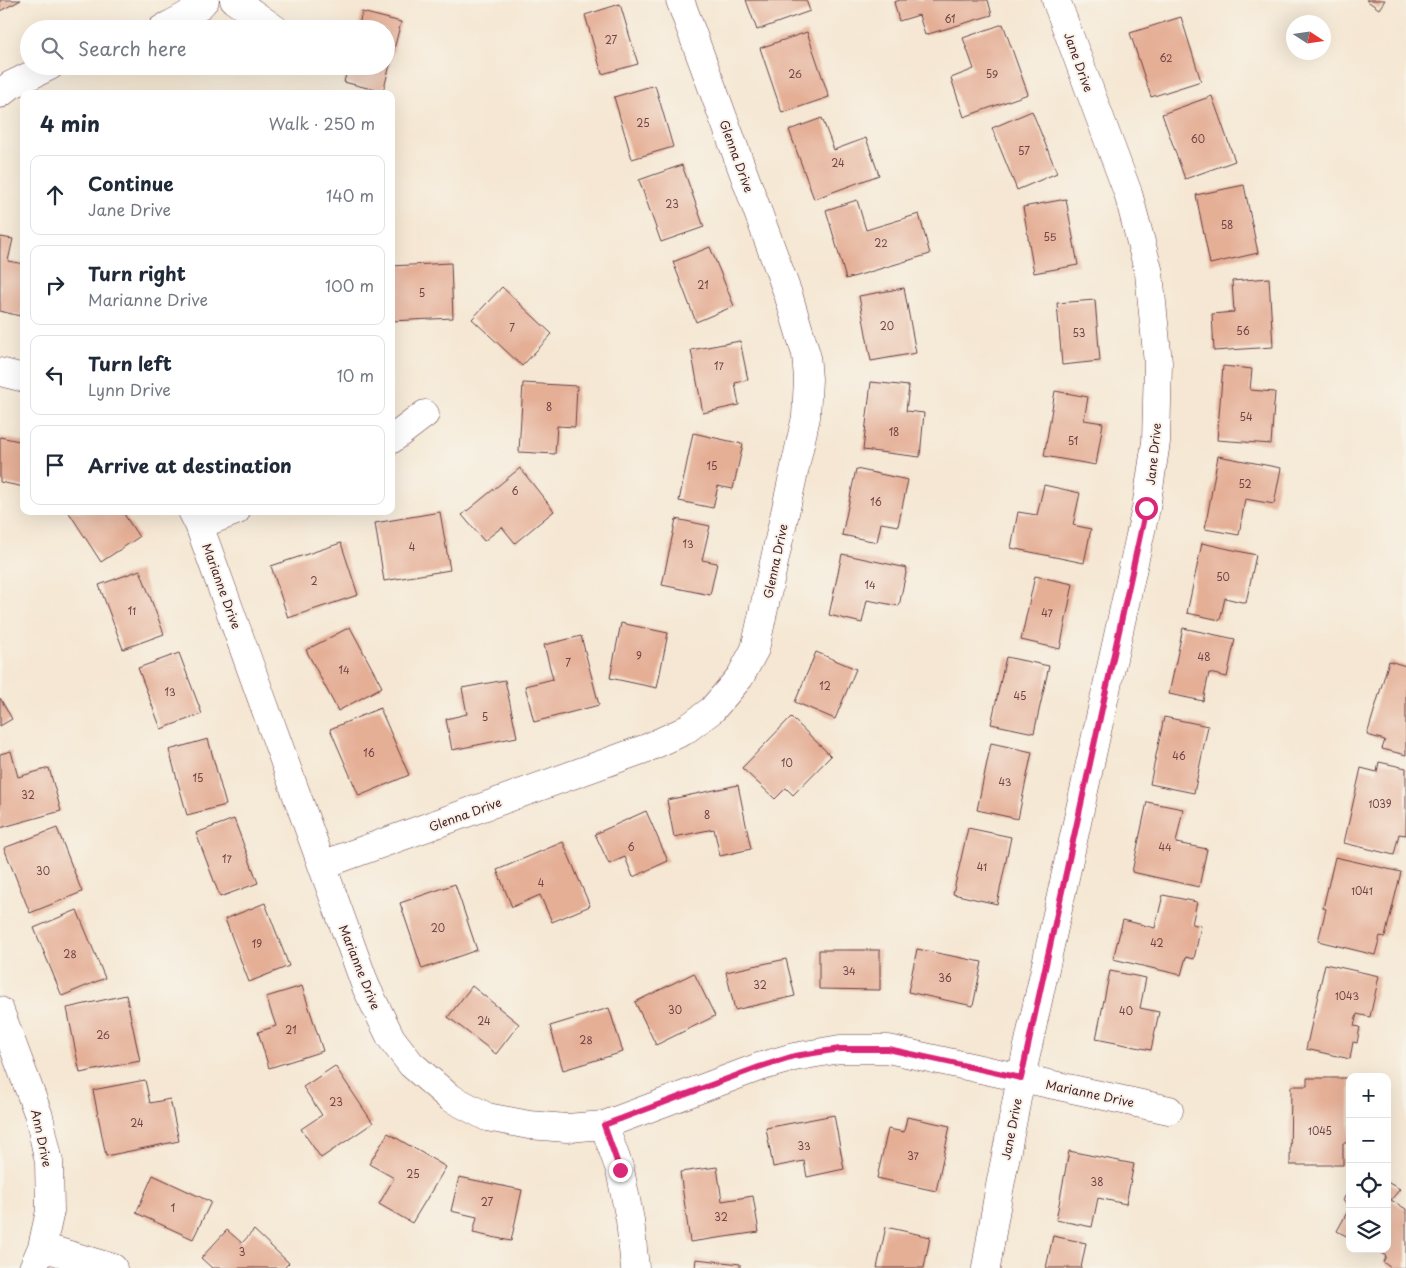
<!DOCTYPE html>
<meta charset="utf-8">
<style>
:root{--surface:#fff;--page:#f2f2f3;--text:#1f2937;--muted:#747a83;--line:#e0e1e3}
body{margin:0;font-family:"Playpen Sans",sans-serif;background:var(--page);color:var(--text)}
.controls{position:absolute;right:15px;bottom:15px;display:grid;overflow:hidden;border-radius:10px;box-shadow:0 5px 20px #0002}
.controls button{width:45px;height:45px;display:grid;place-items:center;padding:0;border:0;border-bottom:1px solid var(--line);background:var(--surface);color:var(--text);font:25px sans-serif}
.compass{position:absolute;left:1286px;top:15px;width:45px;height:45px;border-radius:50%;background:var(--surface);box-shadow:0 5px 20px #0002;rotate:102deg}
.stop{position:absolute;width:15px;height:15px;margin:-11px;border:4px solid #db2777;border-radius:50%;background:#fff}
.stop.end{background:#db2777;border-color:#fff;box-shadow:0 1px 5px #0008}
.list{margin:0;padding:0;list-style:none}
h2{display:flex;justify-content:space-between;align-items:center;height:65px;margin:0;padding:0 20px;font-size:21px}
h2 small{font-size:16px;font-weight:400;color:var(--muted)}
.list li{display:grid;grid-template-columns:32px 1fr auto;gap:15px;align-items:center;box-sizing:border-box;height:80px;margin:0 10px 10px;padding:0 10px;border:1px solid var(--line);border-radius:10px}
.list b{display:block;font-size:19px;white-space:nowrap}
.list p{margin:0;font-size:16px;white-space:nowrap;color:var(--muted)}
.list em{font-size:16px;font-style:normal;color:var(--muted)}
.icon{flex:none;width:28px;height:28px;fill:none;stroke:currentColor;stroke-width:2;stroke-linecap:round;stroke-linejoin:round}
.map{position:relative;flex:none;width:1406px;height:1268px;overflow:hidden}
.search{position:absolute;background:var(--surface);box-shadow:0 5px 20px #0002;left:20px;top:20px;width:375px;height:55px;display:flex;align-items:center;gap:12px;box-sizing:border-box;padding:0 18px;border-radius:28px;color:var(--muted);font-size:19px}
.panel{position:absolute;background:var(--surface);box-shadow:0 5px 20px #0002;left:20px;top:90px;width:375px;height:425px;border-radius:10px}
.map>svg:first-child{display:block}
</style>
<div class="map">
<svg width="1406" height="1268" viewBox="0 0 1406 1268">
<rect width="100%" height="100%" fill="#f7f3e8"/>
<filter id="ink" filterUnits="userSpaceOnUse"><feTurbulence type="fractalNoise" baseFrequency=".02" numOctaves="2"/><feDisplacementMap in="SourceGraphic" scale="10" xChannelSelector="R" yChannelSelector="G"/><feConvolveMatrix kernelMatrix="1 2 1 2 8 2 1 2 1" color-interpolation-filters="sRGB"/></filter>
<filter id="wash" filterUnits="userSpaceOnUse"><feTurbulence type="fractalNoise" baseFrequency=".0096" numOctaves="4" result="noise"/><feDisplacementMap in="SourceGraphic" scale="20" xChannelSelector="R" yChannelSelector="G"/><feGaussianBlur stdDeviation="1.12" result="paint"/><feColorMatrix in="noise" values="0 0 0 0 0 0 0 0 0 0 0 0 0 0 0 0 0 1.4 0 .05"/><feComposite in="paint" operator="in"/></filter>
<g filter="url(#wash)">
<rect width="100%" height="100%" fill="#f5e7d3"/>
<g id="blocks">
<!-- building -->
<path fill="#e5af96" d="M 0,0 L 21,0 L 0,11 Z
M 746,0 L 806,0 L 810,11 L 757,30 Z
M 900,0 L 988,0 L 992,15 L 925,35 L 919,15 L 899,21 L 894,2 Z
M 1366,0 L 1385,0 L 1379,9 Z
M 620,4 L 638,64 L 602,74 L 585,15 Z
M 362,12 L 401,22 L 383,92 L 344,82 L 348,66 L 386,66 L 386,29 L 358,29 Z
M 1181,17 L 1201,81 L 1151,97 L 1130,33 Z
M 1003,24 L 1028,94 L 964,117 L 951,78 L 974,69 L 963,38 Z
M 807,32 L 829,97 L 782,113 L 760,48 Z
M 655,85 L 673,147 L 632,159 L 614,97 Z
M 1212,96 L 1235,161 L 1185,179 L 1162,114 Z
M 1032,111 L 1057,173 L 1017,190 L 992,128 Z
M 822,118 L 834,150 L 866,138 L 879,175 L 814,199 L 789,130 Z
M 682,165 L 704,227 L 661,242 L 639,180 Z
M 1244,185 L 1258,253 L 1210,264 L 1196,195 Z
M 1066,199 L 1078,265 L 1034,273 L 1023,207 Z
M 857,200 L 866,230 L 919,214 L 930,254 L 846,279 L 826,210 Z
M 0,237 L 13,239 L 8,261 L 24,264 L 24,297 L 20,316 L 0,311 Z
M 710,247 L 734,306 L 696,322 L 673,262 Z
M 451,263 L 453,318 L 391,321 L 391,266 Z
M 1269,278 L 1273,347 L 1214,351 L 1212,314 L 1234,312 L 1232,281 Z
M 502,287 L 552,334 L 522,366 L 472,319 Z
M 904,288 L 916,353 L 871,361 L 859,296 Z
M 1095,300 L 1100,361 L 1062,365 L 1057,303 Z
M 740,341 L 748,380 L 735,383 L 739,405 L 703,413 L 691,350 Z
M 1223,366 L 1252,369 L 1250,390 L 1275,392 L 1271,444 L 1217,440 Z
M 871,382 L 909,386 L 906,411 L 924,413 L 920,457 L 863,450 Z
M 523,383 L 577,386 L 575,427 L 557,426 L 555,454 L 519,452 Z
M 1055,391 L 1088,397 L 1084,420 L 1103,423 L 1096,465 L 1044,456 Z
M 693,433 L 743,444 L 733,489 L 718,486 L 713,508 L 679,501 Z
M 0,437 L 24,442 L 24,487 L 0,482 Z
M 1218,456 L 1281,468 L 1274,504 L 1245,499 L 1239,535 L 1205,529 Z
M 520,468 L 554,511 L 515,543 L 502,527 L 484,541 L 462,515 Z
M 856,469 L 908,480 L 898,526 L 881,523 L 877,542 L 842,535 Z
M 1044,485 L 1080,493 L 1073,525 L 1091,529 L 1084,563 L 1011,548 L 1018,512 L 1037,515 Z
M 68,511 L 122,511 L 139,537 L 101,562 Z
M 440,512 L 450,570 L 384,581 L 375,523 Z
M 676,519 L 710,526 L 702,560 L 717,563 L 710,595 L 662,585 Z
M 341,543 L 358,595 L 288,618 L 271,566 Z
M 1202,543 L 1256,555 L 1246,603 L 1225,598 L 1220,620 L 1187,613 Z
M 842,554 L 907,568 L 899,606 L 867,600 L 862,623 L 829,615 Z
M 140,570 L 164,634 L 123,649 L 99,585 Z
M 1035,576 L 1073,584 L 1060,649 L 1021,640 Z
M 621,623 L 668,633 L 657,688 L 610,678 Z
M 350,627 L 382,687 L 338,711 L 306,650 Z
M 1183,628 L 1235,639 L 1227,677 L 1209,673 L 1203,701 L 1169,694 Z
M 581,636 L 599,705 L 534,722 L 525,686 L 553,679 L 544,645 Z
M 816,652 L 856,669 L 835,719 L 795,702 Z
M 179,653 L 202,714 L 161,729 L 138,668 Z
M 1006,657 L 1049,666 L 1034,733 L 991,724 Z
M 1389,661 L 1406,666 L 1406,755 L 1382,749 L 1385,740 L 1367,735 Z
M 505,680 L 517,737 L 452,750 L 446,719 L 467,714 L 462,688 Z
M 0,698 L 12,719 L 0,726 Z
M 380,708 L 409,775 L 359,796 L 330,729 Z
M 791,717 L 831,756 L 793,795 L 786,788 L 775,799 L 742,768 Z
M 1164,717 L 1208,726 L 1194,793 L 1150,784 Z
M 208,739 L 226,805 L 187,815 L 169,750 Z
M 991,743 L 1032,752 L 1018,819 L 977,810 Z
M 11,751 L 18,777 L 49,768 L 61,811 L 0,828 L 0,754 Z
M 1379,762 L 1406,768 L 1406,835 L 1399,834 L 1394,855 L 1344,843 L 1361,768 L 1377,772 Z
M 738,785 L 751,849 L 720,856 L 714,829 L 674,837 L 667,800 Z
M 1147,802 L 1183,809 L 1176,843 L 1207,849 L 1199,887 L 1132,872 Z
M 646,811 L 668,861 L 633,877 L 625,857 L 609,864 L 595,834 Z
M 234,819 L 258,883 L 220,897 L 196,833 Z
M 57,828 L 82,892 L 30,913 L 4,848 Z
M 968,828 L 1011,837 L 997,904 L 953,894 Z
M 563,842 L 590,906 L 552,922 L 540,895 L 512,907 L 497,870 Z
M 1335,857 L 1401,872 L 1385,937 L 1380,936 L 1375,955 L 1318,941 L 1326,909 L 1323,908 Z
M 455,884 L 477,950 L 422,969 L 400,903 Z
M 1163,895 L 1197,902 L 1192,924 L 1201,926 L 1194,959 L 1186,957 L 1181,975 L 1113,959 L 1123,920 L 1155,928 Z
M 265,903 L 289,966 L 249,982 L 225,919 Z
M 77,910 L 105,978 L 62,996 L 34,928 Z
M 917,949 L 982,962 L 973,1006 L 908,992 Z
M 819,950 L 880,950 L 880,990 L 819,989 Z
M 786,959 L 795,996 L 735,1010 L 726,972 Z
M 1325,964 L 1379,976 L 1370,1017 L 1357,1014 L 1354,1026 L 1360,1027 L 1357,1043 L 1353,1042 L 1350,1059 L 1306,1049 Z
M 1110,971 L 1146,978 L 1140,1008 L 1159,1012 L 1151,1050 L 1096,1039 Z
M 694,973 L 715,1016 L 656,1045 L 635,1002 Z
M 302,986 L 323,1051 L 269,1068 L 258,1032 L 276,1026 L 266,997 Z
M 472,986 L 519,1024 L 496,1054 L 448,1017 Z
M 126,995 L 140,1061 L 80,1073 L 67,1008 Z
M 609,1008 L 623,1052 L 563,1070 L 550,1026 Z
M 335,1066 L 373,1123 L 321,1158 L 301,1129 L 322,1115 L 303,1087 Z
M 1307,1078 L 1350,1078 L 1349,1143 L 1343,1143 L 1343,1165 L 1290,1165 L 1291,1086 L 1307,1086 Z
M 145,1080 L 150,1103 L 170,1099 L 179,1141 L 106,1156 L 93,1090 Z
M 834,1115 L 844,1169 L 807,1177 L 804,1161 L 773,1167 L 766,1128 Z
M 907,1117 L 950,1126 L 936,1191 L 877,1178 L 888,1129 L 904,1132 Z
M 388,1133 L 446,1167 L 412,1223 L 379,1204 L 394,1178 L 369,1164 Z
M 1069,1151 L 1134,1164 L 1126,1204 L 1098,1198 L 1092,1227 L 1056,1220 Z
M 717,1167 L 722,1201 L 753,1196 L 759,1232 L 690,1242 L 680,1172 Z
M 153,1175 L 211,1202 L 193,1239 L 136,1213 Z
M 459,1177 L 522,1190 L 511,1241 L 473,1233 L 477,1217 L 451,1211 Z
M 1387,1182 L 1400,1189 L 1391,1200 L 1406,1209 L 1406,1268 L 1391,1268 L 1383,1262 L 1386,1256 L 1373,1249 L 1387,1249 Z
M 1350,1188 L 1350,1238 L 1337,1231 L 1349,1209 L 1343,1200 Z
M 886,1227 L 930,1237 L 924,1268 L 877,1268 Z
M 227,1230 L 242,1243 L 254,1230 L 289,1263 L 284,1268 L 212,1268 L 201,1258 Z
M 1053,1236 L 1086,1243 L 1081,1268 L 1046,1268 Z
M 696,1259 L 740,1264 L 740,1268 L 695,1268 Z"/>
</g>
</g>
<g filter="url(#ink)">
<use href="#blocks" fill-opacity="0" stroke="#643d44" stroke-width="1"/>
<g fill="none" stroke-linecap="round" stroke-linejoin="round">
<!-- street casing -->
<g stroke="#643d44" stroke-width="29">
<path id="street" d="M 234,0 L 275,29
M 162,29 C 177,21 195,13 205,0
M 0,94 L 11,85 L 50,66
M 0,372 L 24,378
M 391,440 L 425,414
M 192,511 L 199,525 L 366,987 L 391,1038 L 411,1064 L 449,1097 L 487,1117 L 529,1125 L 567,1128 L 604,1125 L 759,1067 L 794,1057 L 840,1049 L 888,1049 L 1169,1110
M 199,525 L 236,511
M 322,865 L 647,748 L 684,731 L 712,710 L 740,677 L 755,649 L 806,417 L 808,379 L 806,354 L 788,294 L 680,0
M 0,1011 L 39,1116 L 49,1162 L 50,1211 L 42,1247 L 33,1268
M 604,1125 L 620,1170 L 630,1220 L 635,1268
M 42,1247 L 113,1268
M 986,1268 L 998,1196 L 1021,1078 L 1146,508 L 1156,442 L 1158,363 L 1149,273 L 1128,193 L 1056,0"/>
</g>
<!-- street -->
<use href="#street" stroke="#fff" stroke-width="28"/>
</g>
</g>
<g fill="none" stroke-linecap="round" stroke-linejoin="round" filter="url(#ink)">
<!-- route -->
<path stroke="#db2777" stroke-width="6" d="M 620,1170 L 604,1125 L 759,1067 L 794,1056 L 840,1049 L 888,1049 L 1021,1078 L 1146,508"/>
</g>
<g text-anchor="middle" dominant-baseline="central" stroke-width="4" stroke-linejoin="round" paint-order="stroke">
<!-- number labels -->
<g font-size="10" fill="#714346">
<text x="950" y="18">61</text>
<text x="611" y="39">27</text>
<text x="1166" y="57">62</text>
<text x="795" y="73">26</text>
<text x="992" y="73">59</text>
<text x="643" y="122">25</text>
<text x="1198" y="138">60</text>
<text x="1024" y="150">57</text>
<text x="838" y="162">24</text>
<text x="672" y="203">23</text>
<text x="1227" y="224">58</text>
<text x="1050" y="236">55</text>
<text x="881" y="242">22</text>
<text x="703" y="284">21</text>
<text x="422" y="292">5</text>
<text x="887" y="325">20</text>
<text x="512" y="327">7</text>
<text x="1243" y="330">56</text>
<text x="1079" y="332">53</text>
<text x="719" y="365">17</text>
<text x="549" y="406">8</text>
<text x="1246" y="416">54</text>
<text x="894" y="431">18</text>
<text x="1073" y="440">51</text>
<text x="712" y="465">15</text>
<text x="1245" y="483">52</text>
<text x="515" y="490">6</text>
<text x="876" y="501">16</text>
<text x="688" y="543">13</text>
<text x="412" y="546">4</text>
<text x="1223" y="576">50</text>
<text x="314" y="580">2</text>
<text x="870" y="584">14</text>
<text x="132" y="610">11</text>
<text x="1047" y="612">47</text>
<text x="639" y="655">9</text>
<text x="1204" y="656">48</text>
<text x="568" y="662">7</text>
<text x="344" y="669">14</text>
<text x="825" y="685">12</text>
<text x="170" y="691">13</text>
<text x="1020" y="695">45</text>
<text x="485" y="716">5</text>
<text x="369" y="752">16</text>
<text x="1179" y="755">46</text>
<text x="787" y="762">10</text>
<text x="198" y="777">15</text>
<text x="1005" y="781">43</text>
<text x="28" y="794">32</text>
<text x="1380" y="803">1039</text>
<text x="707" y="814">8</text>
<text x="631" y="846">6</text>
<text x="1165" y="846">44</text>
<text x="227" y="858">17</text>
<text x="982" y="866">41</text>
<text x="43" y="870">30</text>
<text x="541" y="882">4</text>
<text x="1362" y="890">1041</text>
<text x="438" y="927">20</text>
<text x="1157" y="942">42</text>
<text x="257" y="943">19</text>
<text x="70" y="953">28</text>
<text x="849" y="970">34</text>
<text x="945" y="977">36</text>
<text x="760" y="984">32</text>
<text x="1347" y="995">1043</text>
<text x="675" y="1009">30</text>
<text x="1126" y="1010">40</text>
<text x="484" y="1020">24</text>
<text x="291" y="1029">21</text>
<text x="103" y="1034">26</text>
<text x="586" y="1039">28</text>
<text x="336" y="1101">23</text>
<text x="137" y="1122">24</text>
<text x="1320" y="1130">1045</text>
<text x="804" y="1145">33</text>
<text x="913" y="1155">37</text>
<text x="413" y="1173">25</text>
<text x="1097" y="1181">38</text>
<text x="487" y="1201">27</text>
<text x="173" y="1207">1</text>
<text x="721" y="1216">32</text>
<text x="242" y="1251">3</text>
</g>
<!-- street labels -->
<g font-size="12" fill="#4a1f2b" stroke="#f7f3e8">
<text transform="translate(1079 62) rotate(70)">Jane Drive</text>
<text transform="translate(737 156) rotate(70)">Glenna Drive</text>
<text transform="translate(1153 454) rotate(-84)">Jane Drive</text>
<text transform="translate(775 561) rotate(-78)">Glenna Drive</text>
<text transform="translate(222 586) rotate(70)">Marianne Drive</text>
<text transform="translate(465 814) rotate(-20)">Glenna Drive</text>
<text transform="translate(360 967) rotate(68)">Marianne Drive</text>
<text transform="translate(1090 1093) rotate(12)">Marianne Drive</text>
<text transform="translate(1011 1129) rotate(-79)">Jane Drive</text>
<text transform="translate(42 1138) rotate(78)">Ann Drive</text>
</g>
</g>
</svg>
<div class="controls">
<button>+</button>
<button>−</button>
<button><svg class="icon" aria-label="locate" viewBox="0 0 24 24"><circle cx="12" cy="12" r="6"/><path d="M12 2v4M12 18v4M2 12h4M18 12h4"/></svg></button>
<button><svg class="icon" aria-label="layers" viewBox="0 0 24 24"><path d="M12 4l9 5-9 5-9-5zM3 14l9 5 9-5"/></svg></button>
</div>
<svg class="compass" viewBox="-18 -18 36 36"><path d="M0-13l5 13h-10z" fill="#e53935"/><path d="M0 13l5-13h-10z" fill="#747a83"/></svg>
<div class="stop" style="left:1146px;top:508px"></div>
<div class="stop end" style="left:620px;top:1170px"></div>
<div class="search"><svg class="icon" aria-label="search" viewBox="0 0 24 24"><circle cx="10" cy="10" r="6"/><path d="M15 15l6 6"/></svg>Search here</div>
<section class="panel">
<h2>4 min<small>Walk · 250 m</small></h2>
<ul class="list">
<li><svg class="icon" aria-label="ahead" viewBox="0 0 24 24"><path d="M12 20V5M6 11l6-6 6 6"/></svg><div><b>Continue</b><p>Jane Drive</p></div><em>140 m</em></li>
<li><svg class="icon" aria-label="right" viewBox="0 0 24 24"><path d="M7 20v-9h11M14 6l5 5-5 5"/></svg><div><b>Turn right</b><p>Marianne Drive</p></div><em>100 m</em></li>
<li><svg class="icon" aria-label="left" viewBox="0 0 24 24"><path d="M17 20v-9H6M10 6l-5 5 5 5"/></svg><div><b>Turn left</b><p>Lynn Drive</p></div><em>10 m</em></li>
<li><svg class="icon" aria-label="arrive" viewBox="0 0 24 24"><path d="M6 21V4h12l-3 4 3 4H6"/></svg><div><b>Arrive at destination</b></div></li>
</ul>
</section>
</div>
